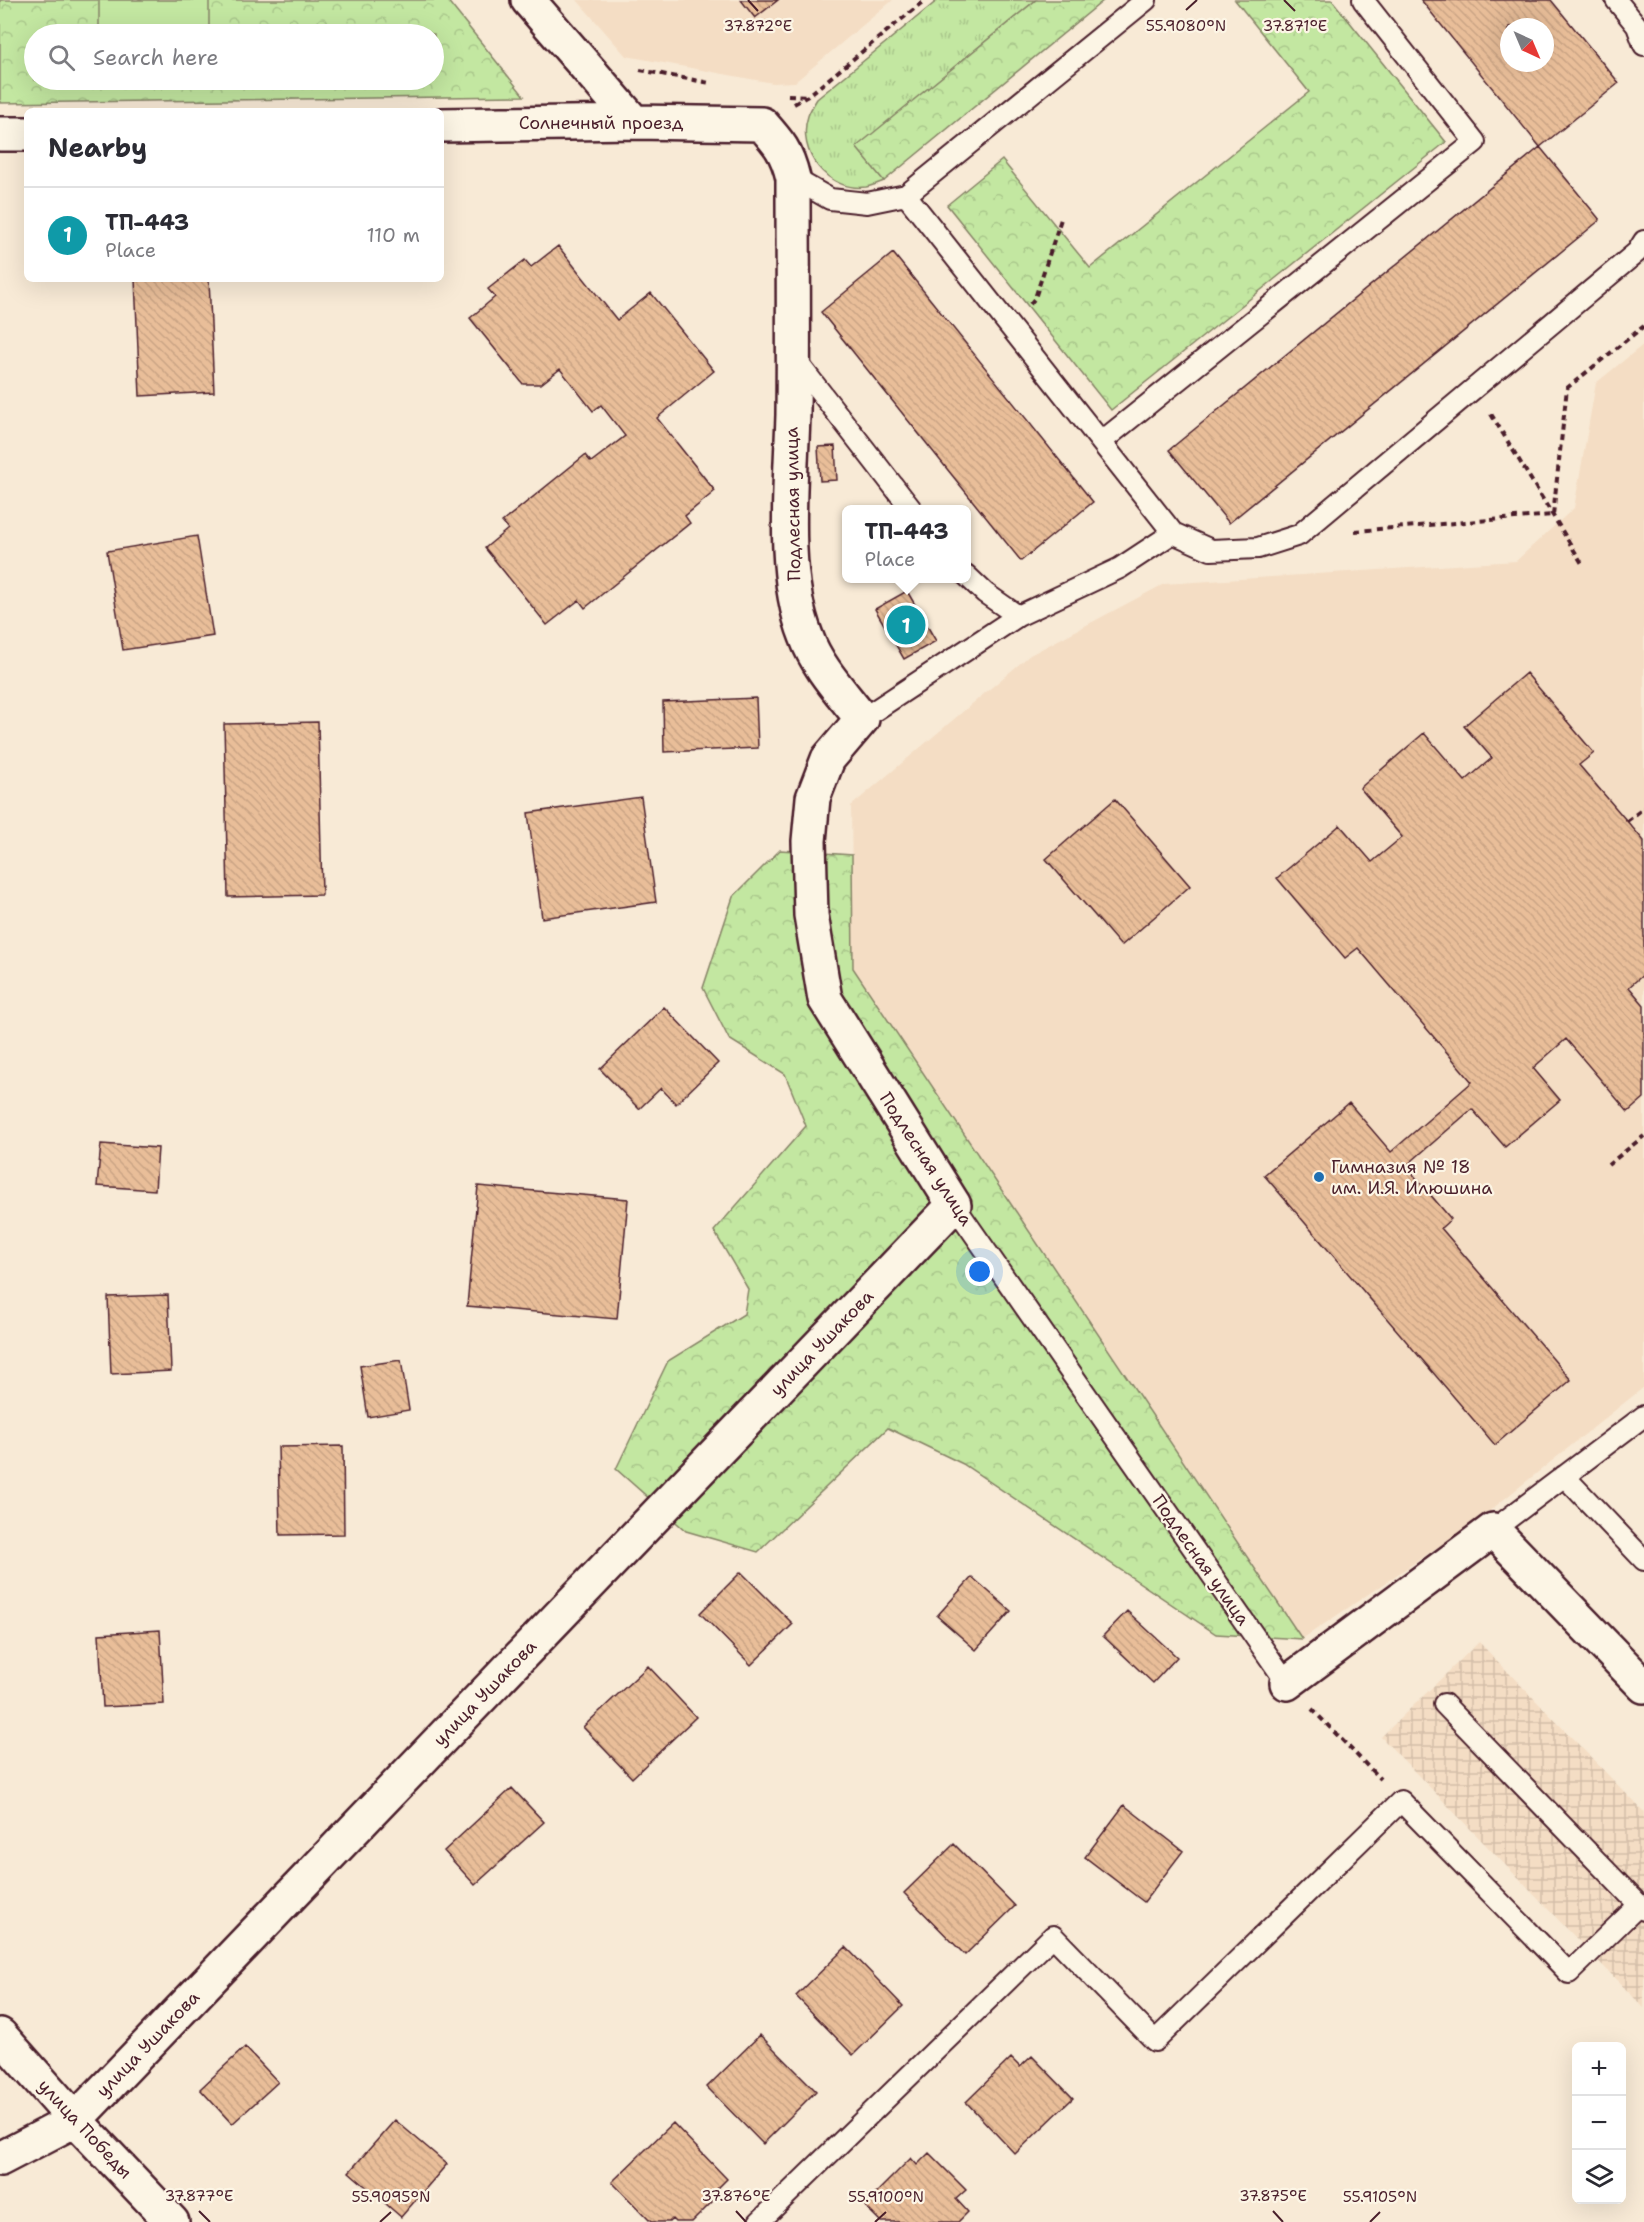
<!DOCTYPE html>
<meta charset="utf-8">
<style>
:root{--surface:#fff;--page:#f7f7f7;--text:#2b2b33;--muted:#7c7c81;--line:#e1e1e2;--accent:#1f6fb2}
body{margin:0;font-family:"Shantell Sans",sans-serif;background:var(--page);color:var(--text)}
.controls{position:absolute;right:18px;bottom:18px;display:grid;overflow:hidden;border-radius:9px;box-shadow:0 6px 24px #0002}
.controls button{width:54px;height:54px;display:grid;place-items:center;padding:0;border:0;border-bottom:2px solid var(--line);background:var(--surface);color:var(--text);font:30px sans-serif}
.compass{position:absolute;left:1500px;top:18px;width:54px;height:54px;border-radius:50%;background:var(--surface);box-shadow:0 6px 24px #0002;rotate:136deg}
.you{position:absolute;left:980px;top:1272px;width:21px;height:21px;margin:-15px;border:4px solid #fff;border-radius:50%;background:#1a73e8;box-shadow:0 0 0 9px #1a73e833}
.badge{display:grid;place-items:center;width:39px;height:39px;border-radius:50%;background:var(--accent);color:#fff;font-size:20px;font-weight:700}
.pin{position:absolute;translate:-50% -50%;border:3px solid #fff;box-shadow:0 2px 6px #0006}
.popup{position:absolute;left:842px;top:505px;width:129px;height:78px;box-sizing:border-box;display:grid;place-content:center;border-radius:9px;background:var(--surface);filter:drop-shadow(0 2px 4px #0005);font-size:20px;white-space:nowrap;color:var(--muted)}
.popup b{font-size:22px;color:var(--text)}
.popup::after{content:'';position:absolute;left:50%;top:100%;margin-left:-12px;border:12px solid transparent;border-top-color:var(--surface)}
.list{margin:0;padding:0;list-style:none}
h2{display:flex;justify-content:space-between;align-items:center;height:78px;margin:0;padding:0 24px;font-size:26px}
h2 small{font-size:20px;font-weight:400;color:var(--muted)}
.list li{display:grid;grid-template-columns:39px 1fr auto;gap:18px;align-items:center;box-sizing:border-box;height:96px;padding:0 24px;border-top:2px solid var(--line)}
.list b{display:block;font-size:22px;white-space:nowrap}
.list p{margin:0;font-size:20px;white-space:nowrap;color:var(--muted)}
.list em{font-size:20px;font-style:normal;color:var(--muted)}
.icon{flex:none;width:33px;height:33px;fill:none;stroke:currentColor;stroke-width:2;stroke-linecap:round;stroke-linejoin:round}
.map{position:relative;flex:none;width:1644px;height:2222px;overflow:hidden}
.search{position:absolute;background:var(--surface);box-shadow:0 6px 24px #0002;left:24px;top:24px;width:420px;height:66px;display:flex;align-items:center;gap:15px;box-sizing:border-box;padding:0 21px;border-radius:33px;color:var(--muted);font-size:22px}
.panel{position:absolute;background:var(--surface);box-shadow:0 6px 24px #0002;left:24px;top:108px;width:420px;height:174px;border-radius:9px}
.map>svg:first-child{display:block}
</style>
<div class="map">
<svg width="1644" height="2222" viewBox="0 0 1644 2222">
<defs>
<pattern id="industrial-grid" width="8" height="8" patternUnits="userSpaceOnUse" patternTransform="scale(1.5)"><rect width="8" height="8" fill="#f4ddc4"/><path d="M0 4h8M4 0v8" fill="none" stroke="#d3bda9"/></pattern>
<pattern id="grass-tufts" width="24" height="20" patternUnits="userSpaceOnUse" patternTransform="scale(1.5)"><rect width="24" height="20" fill="#c3e7a1"/><path d="M3 7l-1-3M5 7V3M7 7l1-3M15 17l-1-3M17 17v-4M19 17l1-3" fill="none" stroke="#a9c68b"/></pattern>
<pattern id="forest-crowns" width="20" height="18" patternUnits="userSpaceOnUse" patternTransform="scale(1.5)"><rect width="20" height="18" fill="#c3e7a1"/><path d="M2 6a3 3 0 1 1 6 0M12 15a3 3 0 1 1 6 0" fill="none" stroke="#a9c68b"/></pattern>
<pattern id="building-back-hatch" width="6" height="6" patternUnits="userSpaceOnUse" patternTransform="scale(1.5)"><rect width="6" height="6" fill="#e9be99"/><path d="M-1 5l2 2M0 0l6 6M5-1l2 2" fill="none" stroke="#c9a384"/></pattern>
</defs>
<rect width="100%" height="100%" fill="#f8ead6"/>
<filter id="ink" filterUnits="userSpaceOnUse"><feTurbulence type="fractalNoise" baseFrequency=".0167" numOctaves="2"/><feDisplacementMap in="SourceGraphic" scale="12" xChannelSelector="R" yChannelSelector="G"/><feConvolveMatrix kernelMatrix="1 2 1 2 8 2 1 2 1" color-interpolation-filters="sRGB"/></filter>
<g filter="url(#ink)">
<!-- built -->
<path fill="#f4ddc4" d="M 577,0 L 893,0 L 795,82 L 773,83 L 626,56 Z
M 1644,344 L 1644,1387 L 1482,1517 L 1302,1639 L 853,968 L 851,806 L 1030,655 L 1164,584 L 1516,561 L 1574,508 L 1596,383 Z"/>
<!-- industrial -->
<path fill="url(#industrial-grid)" d="M 1479,1642 L 1644,1812 L 1644,2008 L 1381,1737 Z"/>
<!-- grass -->
<path fill="url(#grass-tufts)" stroke="#868366" stroke-width="1.5" d="M 938,0 L 1036,0 L 857,147 L 884,181 C 878,183 872,186 866,187 C 828,192 796,152 808,116 C 810,110 814,104 817,99 Z"/>
<!-- forest -->
<path fill="url(#forest-crowns)" stroke="#868366" stroke-width="1.5" fill-rule="evenodd" d="M 0,0 L 447,0 L 524,96 L 0,103 ZM 34,34 L 434,34 L 434,80 L 34,80 Z
M 1036,0 L 1104,0 L 884,181 L 856,147 Z
M 1235,0 L 1332,0 L 1446,142 L 1111,410 L 947,205 L 1002,160 L 1090,268 L 1309,92 Z
M 780,850 L 852,855 L 853,968 L 1302,1639 L 1216,1634 L 963,1464 L 888,1428 L 758,1552 L 686,1531 L 616,1469 L 668,1361 L 744,1314 L 748,1289 L 714,1231 L 806,1126 L 785,1074 L 729,1039 L 703,988 L 733,897 Z"/>
<!-- garden -->
<path fill="#c3e7a1" stroke="#868366" stroke-width="1.5" d="M 99,0 L 209,0 L 209,34 L 99,34 Z"/>
<!-- building -->
<path fill="url(#building-back-hatch)" stroke="#4a1f2b" stroke-width="1.5" fill-rule="evenodd" d="M 741,0 L 778,0 L 755,18 Z
M 1421,0 L 1551,0 L 1619,83 L 1540,147 ZM 1509,27 L 1545,27 L 1545,63 L 1509,63 Z
M 1540,147 L 1600,220 L 1229,523 L 1169,450 Z
M 558,246 L 617,320 L 651,293 L 714,371 L 657,418 L 715,491 L 685,516 L 690,523 L 585,608 L 579,600 L 547,625 L 485,548 L 508,529 L 502,522 L 585,455 L 591,462 L 625,436 L 601,405 L 593,411 L 560,369 L 541,384 L 523,384 L 470,318 L 495,297 L 488,289 L 525,260 L 531,267 Z
M 893,253 L 1093,502 L 1021,561 L 821,312 Z
M 135,279 L 209,279 L 214,392 L 140,396 Z
M 835,446 L 837,480 L 820,481 L 818,447 Z
M 197,536 L 213,636 L 123,650 L 107,551 Z
M 907,591 L 936,641 L 904,659 L 875,609 Z
M 1526,673 L 1594,753 L 1579,765 L 1644,841 L 1644,974 L 1629,987 L 1644,1005 L 1644,1098 L 1628,1112 L 1566,1039 L 1533,1068 L 1560,1100 L 1505,1147 L 1472,1109 L 1406,1166 L 1451,1219 L 1441,1228 L 1571,1380 L 1495,1445 L 1264,1175 L 1349,1103 L 1391,1152 L 1472,1082 L 1358,948 L 1345,958 L 1277,878 L 1340,825 L 1372,862 L 1402,837 L 1360,788 L 1424,733 L 1465,781 L 1492,758 L 1464,726 Z
M 756,698 L 758,748 L 664,752 L 663,702 Z
M 318,722 L 322,895 L 228,897 L 224,724 Z
M 641,797 L 656,902 L 542,918 L 528,813 Z
M 1115,799 L 1190,886 L 1121,946 L 1046,859 Z
M 664,1007 L 718,1063 L 676,1104 L 661,1088 L 639,1109 L 600,1069 Z
M 101,1144 L 158,1148 L 155,1190 L 97,1186 Z
M 478,1186 L 628,1199 L 617,1319 L 467,1306 Z
M 168,1295 L 171,1371 L 111,1374 L 108,1297 Z
M 401,1360 L 409,1410 L 368,1417 L 360,1366 Z
M 343,1446 L 344,1534 L 280,1535 L 278,1447 Z
M 741,1572 L 793,1624 L 751,1665 L 700,1613 Z
M 972,1577 L 1011,1611 L 976,1650 L 937,1616 Z
M 1127,1611 L 1177,1657 L 1153,1683 L 1103,1636 Z
M 160,1630 L 164,1704 L 103,1707 L 99,1634 Z
M 648,1666 L 696,1717 L 632,1778 L 583,1727 Z
M 512,1788 L 544,1822 L 475,1885 L 444,1851 Z
M 1124,1805 L 1183,1851 L 1144,1902 L 1085,1857 Z
M 954,1844 L 1015,1906 L 965,1955 L 904,1893 Z
M 846,1947 L 903,2006 L 853,2055 L 796,1996 Z
M 760,2035 L 816,2091 L 763,2144 L 707,2087 Z
M 245,2047 L 278,2082 L 232,2124 L 200,2089 Z
M 1032,2056 L 1073,2098 L 1015,2154 L 966,2102 L 1011,2058 L 1020,2067 Z
M 395,2120 L 447,2164 L 401,2217 L 349,2172 Z
M 673,2123 L 727,2179 L 708,2198 L 712,2202 L 692,2222 L 675,2222 L 672,2219 L 669,2222 L 651,2222 L 612,2182 Z
M 929,2153 L 966,2190 L 956,2199 L 968,2212 L 958,2222 L 881,2222 L 864,2205 L 911,2158 L 917,2165 Z"/>
<g fill="none" stroke-linecap="round" stroke-linejoin="round">
<!-- service casing -->
<g stroke="#4a1f2b" stroke-width="24">
<path id="service" d="M 1616,0 L 1637,26 L 1644,45
M 793,178 L 830,199 L 867,203 L 906,195 L 1146,0
M 906,195 L 1173,533
M 794,358 L 912,510
M 1101,442 L 1475,142 L 1363,0
M 966,575 L 985,593 L 1018,616 L 1120,568 L 1173,533 L 1211,550 L 1258,548 L 1299,535 L 1637,252 L 1644,241
M 862,719 L 1018,616
M 954,1205 L 1287,1683
M 1564,1476 L 1644,1560
M 1493,1530 L 1644,1416
M 1444,1704 L 1644,1910
M 759,2222 L 1053,1936 L 1155,2041 L 1401,1801 L 1569,1973 L 1639,1905"/>
</g>
<!-- minor casing -->
<g stroke="#4a1f2b" stroke-width="38">
<path id="minor" d="M 528,0 L 634,122
M 0,134 L 27,134
M 1287,1683 L 1493,1530 L 1644,1686
M 0,2035 L 75,2120 L 172,2222
M 0,2159 L 75,2120 L 954,1205 L 825,999 L 811,915 L 809,841 L 813,798 L 828,759 L 862,719 C 842,693 817,667 806,636 C 781,573 791,483 793,415 C 794,336 793,257 793,178 C 787,152 779,143 762,124 L 634,122 L 441,125"/>
</g>
<!-- path -->
<path stroke="#4a1f2b" stroke-width="4" stroke-dasharray="6 4.5" stroke-linecap="butt" d="M 640,70 L 710,83
M 788,95 L 808,96
M 794,104 L 808,96 L 925,0
M 1030,304 L 1035,298 L 1062,216
M 1491,414 L 1583,565
M 1355,531 L 1553,515 L 1567,388 L 1644,326
M 1627,821 L 1644,808
M 1608,1165 L 1644,1136
M 1312,1709 L 1380,1779"/>
<!-- service -->
<use href="#service" stroke="#fcf5e5" stroke-width="20"/>
<!-- minor -->
<use href="#minor" stroke="#fcf5e5" stroke-width="33"/>
</g>
</g>
<!-- ticks -->
<path fill="none" stroke="#4a1f2b" stroke-width="2" d="M 748,0 L 758,11M 1284,0 L 1295,11M 1186,10 L 1197,0M 199,2211 L 210,2222M 736,2211 L 746,2222M 1273,2211 L 1283,2222M 380,2222 L 391,2212M 875,2222 L 886,2212M 1370,2222 L 1380,2212"/>
<!-- markers -->
<circle fill="#1f6fb2" stroke="#fcf5e5" stroke-width="2" cx="1319" cy="1177" r="6"/>
<g text-anchor="middle" dominant-baseline="central" stroke-width="4.5" stroke-linejoin="round" paint-order="stroke">
<!-- street labels -->
<g font-size="18" fill="#4a1f2b" stroke="#fcf5e5">
<text x="601" y="123">Солнечный проезд</text>
<text transform="translate(793 504) rotate(-91)">Подлесная улица</text>
<text transform="translate(926 1159) rotate(57)">Подлесная улица</text>
<text transform="translate(822 1343) rotate(-46)">улица Ушакова</text>
<text transform="translate(1201 1560) rotate(55)">Подлесная улица</text>
<text transform="translate(485 1693) rotate(-46)">улица Ушакова</text>
<text transform="translate(148 2044) rotate(-46)">улица Ушакова</text>
<text transform="translate(85 2129) rotate(47)">улица Победы</text>
</g>
<!-- poi labels -->
<g font-size="18" fill="#4a1f2b" stroke="#fcf5e5" text-anchor="start">
<text x="1331" y="1167">Гимназия № 18<tspan x="1331" dy="21">им. И.Я. Илюшина</tspan></text>
</g>
</g>
<g font-size="15" text-anchor="middle" fill="#4a1f2b" stroke="#fcf5e5" stroke-width="4.5" stroke-linejoin="round" paint-order="stroke">
<text x="1186" y="31">55.9080°N</text>
<text x="758" y="31">37.872°E</text>
<text x="1295" y="31">37.871°E</text>
<text x="199" y="2201">37.877°E</text>
<text x="736" y="2201">37.876°E</text>
<text x="1273" y="2201">37.875°E</text>
<text x="391" y="2202">55.9095°N</text>
<text x="886" y="2202">55.9100°N</text>
<text x="1380" y="2202">55.9105°N</text>
</g>
</svg>
<div class="controls">
<button>+</button>
<button>−</button>
<button><svg class="icon" aria-label="layers" viewBox="0 0 24 24"><path d="M12 4l9 5-9 5-9-5zM3 14l9 5 9-5"/></svg></button>
</div>
<svg class="compass" viewBox="-18 -18 36 36"><path d="M0-13l5 13h-10z" fill="#e53935"/><path d="M0 13l5-13h-10z" fill="#7c7c81"/></svg>
<div class="you"></div>
<div class="pin badge" style="left:906px;top:625px;background:#0f9aa8">1</div>
<div class="popup"><b>ТП-443</b>Place</div>
<div class="search"><svg class="icon" aria-label="search" viewBox="0 0 24 24"><circle cx="10" cy="10" r="6"/><path d="M15 15l6 6"/></svg>Search here</div>
<section class="panel">
<h2>Nearby<small></small></h2>
<ul class="list">
<li><span class="badge" style="background:#0f9aa8">1</span><div><b>ТП-443</b><p>Place</p></div><em>110 m</em></li>
</ul>
</section>
</div>
